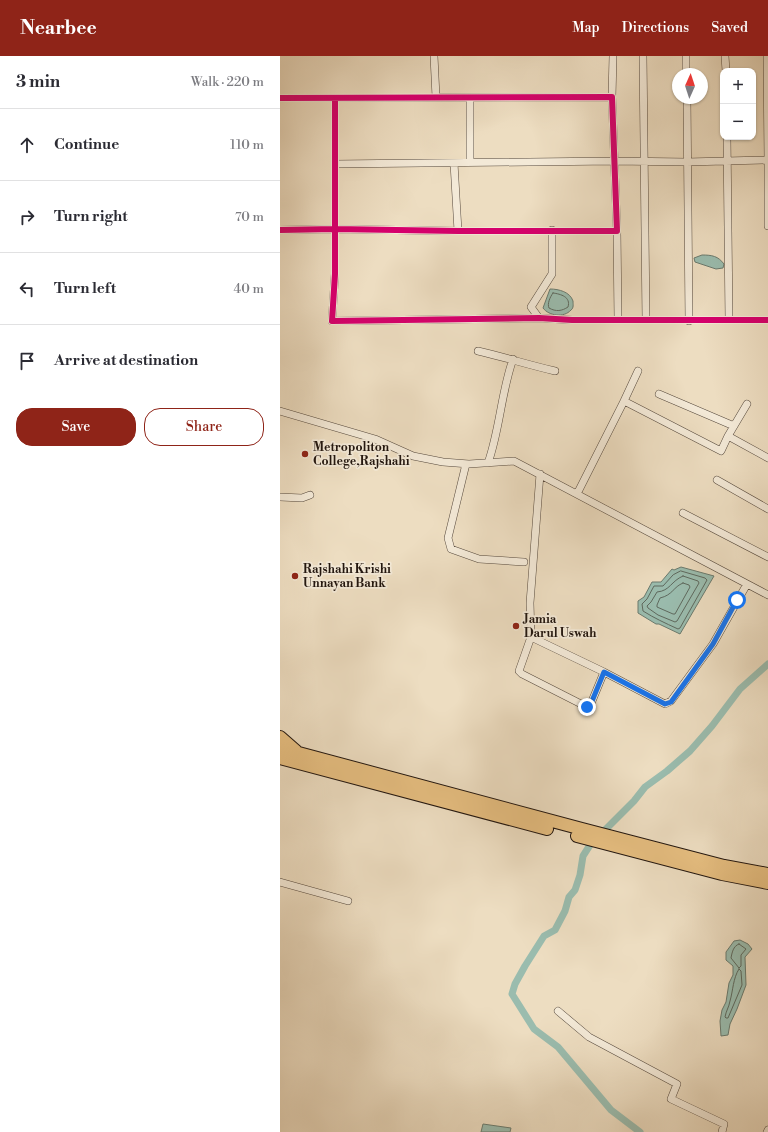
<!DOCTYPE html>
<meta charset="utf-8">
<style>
:root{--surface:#fff;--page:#f7f7f7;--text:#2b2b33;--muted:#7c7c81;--line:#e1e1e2;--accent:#8f2418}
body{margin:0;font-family:"Libre Bodoni",serif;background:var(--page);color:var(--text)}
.controls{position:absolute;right:12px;top:12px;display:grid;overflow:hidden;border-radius:8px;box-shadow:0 1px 3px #0004}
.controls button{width:36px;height:36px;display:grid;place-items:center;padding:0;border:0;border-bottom:1px solid var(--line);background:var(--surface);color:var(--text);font:20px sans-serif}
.compass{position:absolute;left:392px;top:12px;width:36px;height:36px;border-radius:50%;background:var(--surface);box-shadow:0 1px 3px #0004;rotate:3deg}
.stop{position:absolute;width:12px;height:12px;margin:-9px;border:3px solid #1a73e8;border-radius:50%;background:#fff}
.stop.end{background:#1a73e8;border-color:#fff;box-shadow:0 1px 4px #0008}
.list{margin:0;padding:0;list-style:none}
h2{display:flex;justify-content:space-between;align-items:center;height:52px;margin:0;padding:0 16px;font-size:17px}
h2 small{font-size:13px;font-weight:400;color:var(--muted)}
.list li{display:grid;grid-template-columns:26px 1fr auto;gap:12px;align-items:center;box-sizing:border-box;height:72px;padding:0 16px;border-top:1px solid var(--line)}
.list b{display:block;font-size:15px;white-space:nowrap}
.list em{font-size:13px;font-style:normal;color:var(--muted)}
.actions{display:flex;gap:8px;padding:12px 16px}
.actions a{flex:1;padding:9px 0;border:1px solid var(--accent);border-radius:16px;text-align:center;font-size:14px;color:var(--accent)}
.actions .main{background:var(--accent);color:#fff}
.icon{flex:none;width:22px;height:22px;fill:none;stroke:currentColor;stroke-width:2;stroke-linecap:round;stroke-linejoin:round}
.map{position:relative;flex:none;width:488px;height:1076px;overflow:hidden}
header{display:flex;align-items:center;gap:24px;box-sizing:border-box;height:56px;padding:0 20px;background:var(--accent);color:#fff}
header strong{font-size:19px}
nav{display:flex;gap:22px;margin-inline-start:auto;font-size:14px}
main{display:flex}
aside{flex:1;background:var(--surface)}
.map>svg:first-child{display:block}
</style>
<header>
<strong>Nearbee</strong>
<nav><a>Map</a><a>Directions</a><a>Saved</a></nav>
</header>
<main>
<aside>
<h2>3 min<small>Walk · 220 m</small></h2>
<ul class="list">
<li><svg class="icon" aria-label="ahead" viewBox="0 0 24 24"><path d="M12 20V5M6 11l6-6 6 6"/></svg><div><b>Continue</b></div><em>110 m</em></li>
<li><svg class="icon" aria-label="right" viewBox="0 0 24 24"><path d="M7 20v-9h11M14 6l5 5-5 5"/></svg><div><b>Turn right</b></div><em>70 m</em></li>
<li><svg class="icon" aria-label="left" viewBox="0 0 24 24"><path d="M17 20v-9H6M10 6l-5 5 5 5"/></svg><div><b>Turn left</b></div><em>40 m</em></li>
<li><svg class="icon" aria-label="arrive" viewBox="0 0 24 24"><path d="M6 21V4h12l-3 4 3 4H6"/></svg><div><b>Arrive at destination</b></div></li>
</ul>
<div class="actions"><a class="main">Save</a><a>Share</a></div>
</aside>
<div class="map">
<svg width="488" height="1076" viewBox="0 0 488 1076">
<rect width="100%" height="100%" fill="#edddc1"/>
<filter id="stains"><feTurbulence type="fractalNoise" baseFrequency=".005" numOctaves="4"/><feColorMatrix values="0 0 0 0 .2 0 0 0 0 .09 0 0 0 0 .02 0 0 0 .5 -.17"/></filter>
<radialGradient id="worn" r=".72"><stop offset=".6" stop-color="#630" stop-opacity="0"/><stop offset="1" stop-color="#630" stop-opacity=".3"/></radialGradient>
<!-- water -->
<path fill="#9abcae" stroke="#6a7a6e" d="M 422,199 C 432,199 438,200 444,208 L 443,212 L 436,213 L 415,206 L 414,202 Z
M 270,233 C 279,233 290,236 293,245 C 293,248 294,252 291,254 C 284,262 269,260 263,252 Z
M 401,511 L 434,520 L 400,578 L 379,568 L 376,568 L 358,557 L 358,545 L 364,541 L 372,526 L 381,526 L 392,513 L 394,514 Z
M 460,884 L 468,888 L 472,893 L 465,901 L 466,929 L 457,953 L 450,968 L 448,979 L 441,980 L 440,965 L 442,954 L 446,946 L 449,927 L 453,919 L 453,910 L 446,904 L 446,896 L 454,885 Z
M 203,1068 L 231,1072 L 230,1076 L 201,1076 Z"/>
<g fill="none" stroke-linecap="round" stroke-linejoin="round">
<!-- shore -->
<path stroke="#5e695e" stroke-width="1" d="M 273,237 C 281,238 291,241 288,251 C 282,255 276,256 269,252 C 267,248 270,241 273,237 Z
M 401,515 L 425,522 L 427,524 L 400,572 L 398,573 C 385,567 374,562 363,555 L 362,548 L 367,543 L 374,530 L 383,530 L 393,519 Z
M 403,520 L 418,525 L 419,527 L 397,565 L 395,566 L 378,559 L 368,552 L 367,550 L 371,546 L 377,536 C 390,535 391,525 403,520 Z
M 403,527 L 409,529 L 410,531 L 395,558 L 393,558 L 377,551 L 377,549 L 380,542 C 393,539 393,531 403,527 Z
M 459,888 L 466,893 L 461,899 L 461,910 L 459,912 L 451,902 C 452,897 453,890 459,888 Z
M 459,913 L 461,915 L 462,929 L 448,962 L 446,962 L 445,961 C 446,955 449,951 450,945 C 453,935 453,922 459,913 Z"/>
<!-- canal -->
<path stroke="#9abcae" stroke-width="7" d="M 360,1076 L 331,1054 L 278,991 L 254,973 L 232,938 L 235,928 L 245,910 L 264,880 L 275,874 L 285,855 L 289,841 L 295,834 L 300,819 L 303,800 L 310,789 L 354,745 L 365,731 L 387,715 L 410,695 L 432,670 L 460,633 L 488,608"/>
<!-- street casing -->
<g stroke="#55483c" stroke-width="8">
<path id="street" d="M 154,0 L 156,41
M 363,0 L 366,264
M 406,0 L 406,18
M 445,0 L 446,15
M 332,41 L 333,0
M 0,42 L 332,41 L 337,175 L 178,175 L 55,173 L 0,174
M 55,42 L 55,218 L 52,265 L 259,262 L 292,264 L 488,264
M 407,42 L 409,265
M 447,81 L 449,264
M 488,104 L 488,170
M 190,106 L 190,42
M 174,107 L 178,175
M 55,108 L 334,105 L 407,106 L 488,104 L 487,0
M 337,175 L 338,263
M 259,262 L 251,251 L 272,218 L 272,174
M 198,295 C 224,301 249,309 275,315
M 379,338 L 454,370
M 344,345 L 441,395 L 448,380 L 467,348
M 0,355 L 95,383 L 133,400 L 163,406 L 189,408 L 234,405 L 488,539
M 448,380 L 488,402
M 208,407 C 220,373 221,337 233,303
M 186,408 L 168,482 L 171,493 L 199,503 L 244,506
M 437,424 L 488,453
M 297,438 L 344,345 L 358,315
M 0,441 L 22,442 L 30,439
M 403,457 L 488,501
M 251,581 L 250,547 L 260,418
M 324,616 L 310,650 L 307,651 L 242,618 L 239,615 L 251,581 L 324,616 L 385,648 L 391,645 L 433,588 L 467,528
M 0,826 L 68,845
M 278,955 L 309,981 L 397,1028 L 391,1043 L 444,1068 L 442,1076
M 487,1076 L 488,1074"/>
</g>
<!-- primary casing -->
<g stroke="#22160f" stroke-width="14">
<path id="primary" d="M 0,681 L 16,695
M 0,692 L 302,773 L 444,810 L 488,818
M 0,702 L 267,773
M 297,780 L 442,818 L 488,827"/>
</g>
<!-- street -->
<use href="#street" stroke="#f3e9d7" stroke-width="7"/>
<!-- primary -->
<use href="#primary" stroke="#e6be80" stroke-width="12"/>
<!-- cycleway casing -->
<g stroke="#f3e9d7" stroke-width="8">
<path id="cycleway" d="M 0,42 L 332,41 L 337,175 L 178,175 L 55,173 L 0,174
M 55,42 L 55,218 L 52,265 L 259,262 L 292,264 L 488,264"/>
</g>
<!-- cycleway -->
<use href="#cycleway" stroke="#d6006c" stroke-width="6"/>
</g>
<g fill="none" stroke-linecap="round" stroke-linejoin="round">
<!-- route -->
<path stroke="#1a73e8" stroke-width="5" d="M 307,651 L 310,650 L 324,616 L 385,648 L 391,646 L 433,588 L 457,544"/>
</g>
<!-- markers -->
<g fill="#8f2418" stroke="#f3e9d7" stroke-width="1.5">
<circle cx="25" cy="398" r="4"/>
<circle cx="15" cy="520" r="4"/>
<circle cx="236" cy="570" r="4"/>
</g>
<g text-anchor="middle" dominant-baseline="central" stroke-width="3.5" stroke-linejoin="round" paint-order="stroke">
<!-- poi labels -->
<g font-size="12" font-weight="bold" fill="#22160f" stroke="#f3e9d7" text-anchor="start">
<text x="33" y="391">Metropoliton<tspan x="33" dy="14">College,Rajshahi</tspan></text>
<text x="23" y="513">Rajshahi Krishi<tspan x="23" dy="14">Unnayan Bank</tspan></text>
<text x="244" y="563">Jamia<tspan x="244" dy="14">Darul Uswah</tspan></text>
</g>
</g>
<rect width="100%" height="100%" filter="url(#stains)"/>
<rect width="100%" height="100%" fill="url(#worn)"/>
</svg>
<div class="controls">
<button>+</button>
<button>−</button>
</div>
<svg class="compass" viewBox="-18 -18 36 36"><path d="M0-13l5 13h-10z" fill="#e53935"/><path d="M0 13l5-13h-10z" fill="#7c7c81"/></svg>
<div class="stop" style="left:457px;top:544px"></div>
<div class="stop end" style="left:307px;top:651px"></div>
</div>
</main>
